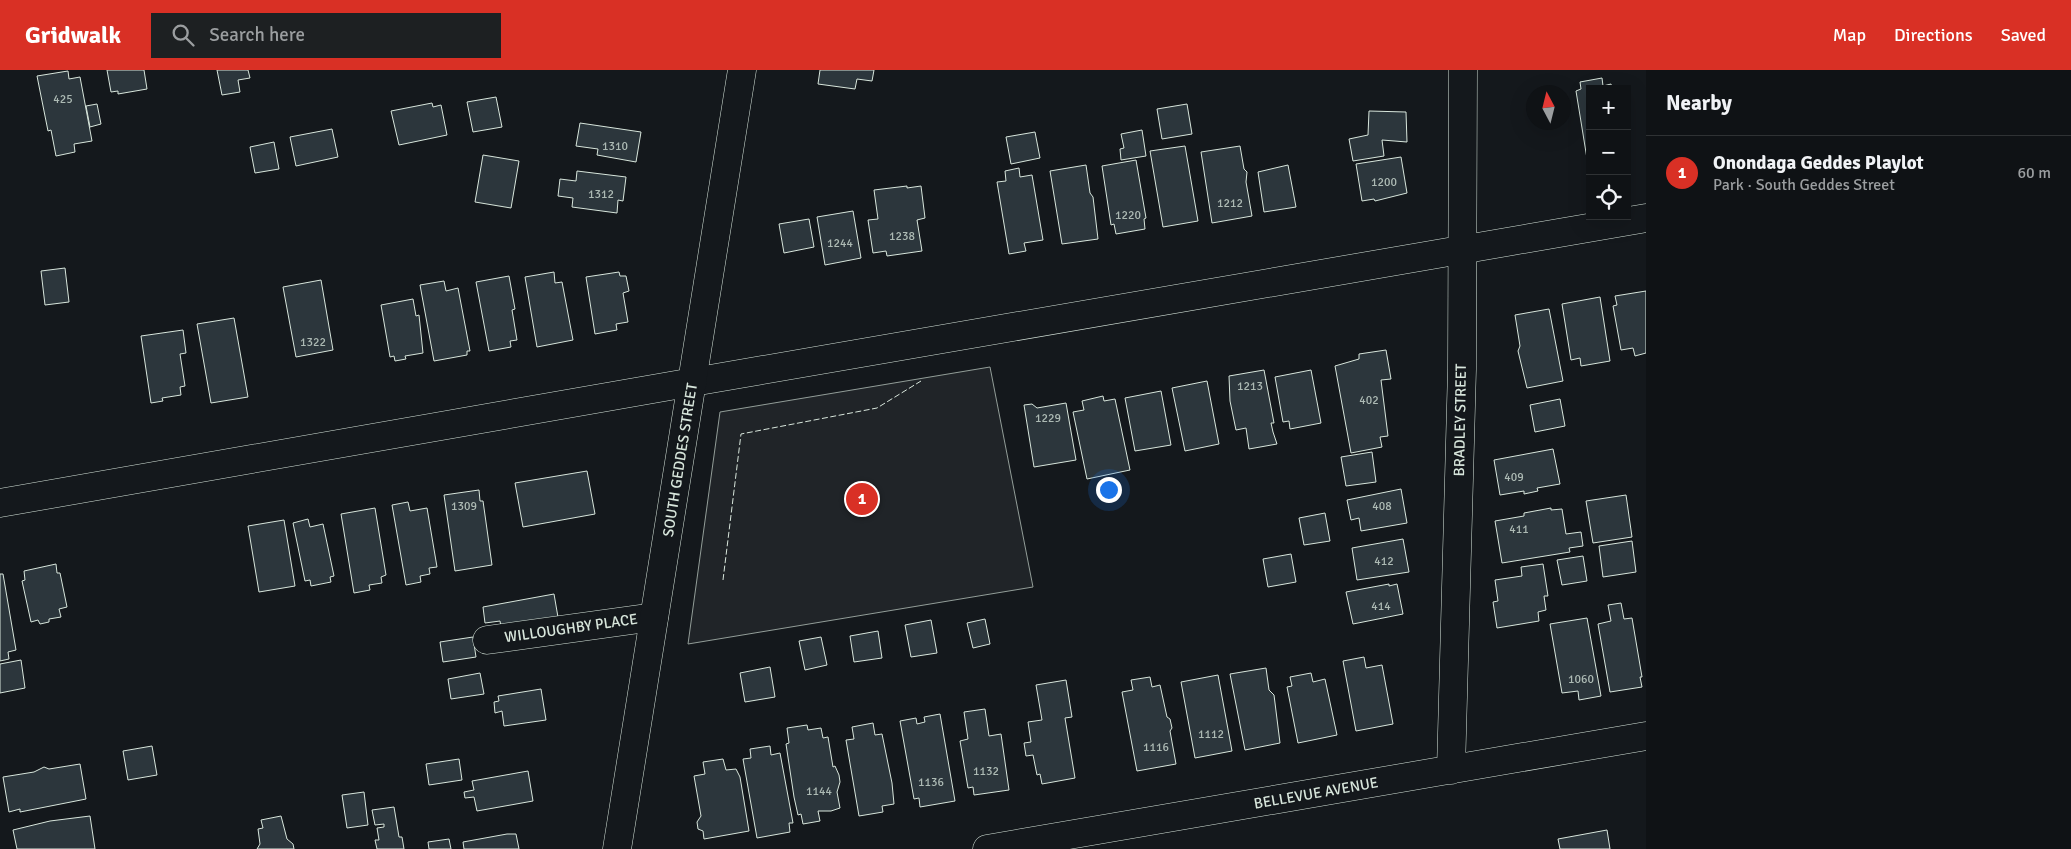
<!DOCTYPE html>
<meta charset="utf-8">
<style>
:root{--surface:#0f1215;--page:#1d2022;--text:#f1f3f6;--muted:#9b9ea0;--line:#2f3234;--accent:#d93025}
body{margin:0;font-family:Signika,sans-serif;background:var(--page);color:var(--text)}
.controls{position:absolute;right:15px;top:15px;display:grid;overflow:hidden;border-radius:0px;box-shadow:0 5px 20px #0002}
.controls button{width:45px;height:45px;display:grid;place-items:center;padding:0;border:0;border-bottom:1px solid var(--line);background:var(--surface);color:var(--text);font:25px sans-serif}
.compass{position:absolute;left:1526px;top:15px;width:45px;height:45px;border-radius:50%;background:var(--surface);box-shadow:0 5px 20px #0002;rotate:353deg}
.you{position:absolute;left:1108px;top:419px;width:18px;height:18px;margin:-12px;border:4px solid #fff;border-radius:50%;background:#1a73e8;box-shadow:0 0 0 8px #1a73e833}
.badge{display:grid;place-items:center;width:32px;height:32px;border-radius:50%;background:var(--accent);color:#fff;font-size:16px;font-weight:700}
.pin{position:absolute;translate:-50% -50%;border:2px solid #fff;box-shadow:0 1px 5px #0006}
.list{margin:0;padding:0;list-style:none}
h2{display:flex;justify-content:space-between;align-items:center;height:65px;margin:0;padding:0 20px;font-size:21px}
h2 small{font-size:16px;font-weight:400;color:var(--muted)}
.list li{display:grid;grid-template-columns:32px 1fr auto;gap:15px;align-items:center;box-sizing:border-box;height:75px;padding:0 20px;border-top:1px solid var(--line)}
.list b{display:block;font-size:19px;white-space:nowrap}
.list p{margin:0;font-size:16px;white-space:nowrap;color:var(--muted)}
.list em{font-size:16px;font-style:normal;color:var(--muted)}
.icon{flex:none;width:28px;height:28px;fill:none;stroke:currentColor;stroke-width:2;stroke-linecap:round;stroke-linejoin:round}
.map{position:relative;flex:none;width:1646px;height:779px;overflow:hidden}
header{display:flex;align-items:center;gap:30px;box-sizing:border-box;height:70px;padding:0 25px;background:var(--accent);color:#fff}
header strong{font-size:24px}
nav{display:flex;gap:28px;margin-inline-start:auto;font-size:18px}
.search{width:350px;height:45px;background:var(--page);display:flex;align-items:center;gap:12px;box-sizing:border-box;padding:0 18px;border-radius:0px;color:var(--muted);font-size:19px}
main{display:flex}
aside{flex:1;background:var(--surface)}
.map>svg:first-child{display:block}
</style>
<header>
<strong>Gridwalk</strong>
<div class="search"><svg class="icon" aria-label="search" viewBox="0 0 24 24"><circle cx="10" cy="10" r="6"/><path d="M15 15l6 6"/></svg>Search here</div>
<nav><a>Map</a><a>Directions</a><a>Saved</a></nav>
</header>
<main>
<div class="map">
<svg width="1646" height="779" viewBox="0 0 1646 779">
<rect width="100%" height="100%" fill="#14181c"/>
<!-- green -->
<path fill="#202428" stroke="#939e99" d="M 990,297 L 1033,517 L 688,574 L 720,342 Z"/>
<!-- building -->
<path fill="#2c363c" stroke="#d8e6dc" d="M 107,0 L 144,0 L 147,19 L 118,24 L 118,21 L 111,22 Z
M 217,0 L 248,0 L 250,8 L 238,10 L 240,22 L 222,25 Z
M 820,0 L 874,0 L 872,11 L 857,9 L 855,19 L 818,14 Z
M 68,1 L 69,9 L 80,7 L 92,71 L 74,74 L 75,82 L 56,86 L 51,60 L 48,61 L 37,6 Z
M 1602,8 L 1603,16 L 1611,14 L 1612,19 L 1590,19 L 1589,101 L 1576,21 L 1581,19 L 1580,12 Z
M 496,27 L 502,57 L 473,62 L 467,32 Z
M 432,33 L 433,37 L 441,35 L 447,65 L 399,75 L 391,41 Z
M 97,34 L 101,54 L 90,57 L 86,36 Z
M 1187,34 L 1192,64 L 1162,69 L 1157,39 Z
M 1369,41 L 1406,42 L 1407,72 L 1382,70 L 1384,86 L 1353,91 L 1349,69 L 1368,65 Z
M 580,53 L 641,62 L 636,92 L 597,85 L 598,79 L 576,76 Z
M 332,59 L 338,87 L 296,96 L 290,67 Z
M 1142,60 L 1146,86 L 1121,90 L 1120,79 L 1124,78 L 1121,64 Z
M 1035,62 L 1040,88 L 1011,94 L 1006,67 Z
M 274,72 L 279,99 L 255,103 L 250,77 Z
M 1185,76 L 1198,151 L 1163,157 L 1150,81 Z
M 1240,76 L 1244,99 L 1247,102 L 1246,112 L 1252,146 L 1212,153 L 1201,82 Z
M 483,85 L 519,91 L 511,138 L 475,132 Z
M 1401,87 L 1407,123 L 1375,131 L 1374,129 L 1362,131 L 1356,94 Z
M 1136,90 L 1146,148 L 1144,149 L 1145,159 L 1116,164 L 1114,154 L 1111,155 L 1102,96 Z
M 1086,95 L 1090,123 L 1093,127 L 1098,169 L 1062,174 L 1050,101 Z
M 1288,95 L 1296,137 L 1264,142 L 1258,102 Z
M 1019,98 L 1020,107 L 1032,105 L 1043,170 L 1024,173 L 1026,181 L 1009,184 L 997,112 L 1006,111 L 1005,101 Z
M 577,101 L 626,107 L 623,131 L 618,130 L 617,143 L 572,137 L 573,128 L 558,126 L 560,109 L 576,111 Z
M 907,116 L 907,118 L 921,116 L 925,148 L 917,150 L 922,181 L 887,186 L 886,181 L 873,183 L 868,150 L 878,149 L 874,120 Z
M 853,141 L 861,188 L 825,195 L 817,147 Z
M 809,149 L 814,177 L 784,183 L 779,154 Z
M 65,198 L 69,232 L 45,235 L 41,201 Z
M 554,202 L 555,213 L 562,212 L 573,270 L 537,277 L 525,207 Z
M 619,202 L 620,206 L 626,206 L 629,221 L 623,223 L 628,252 L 616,254 L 617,260 L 595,264 L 586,207 Z
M 509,206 L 515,239 L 512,240 L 517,270 L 510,271 L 511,277 L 489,281 L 476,212 Z
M 321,210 L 333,280 L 296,287 L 283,217 Z
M 444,211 L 446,221 L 458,218 L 470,281 L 467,281 L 467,285 L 434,291 L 420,215 Z
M 1646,221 L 1646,283 L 1635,286 L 1633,278 L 1621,280 L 1613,236 L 1617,235 L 1615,226 Z
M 1600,227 L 1610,291 L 1581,296 L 1580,288 L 1571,290 L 1562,234 Z
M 413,229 L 416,246 L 419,245 L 423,283 L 405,286 L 406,289 L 395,291 L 394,286 L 390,287 L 381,235 Z
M 1549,239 L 1563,311 L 1527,318 L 1518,281 L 1520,276 L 1515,245 Z
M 234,248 L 248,327 L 211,333 L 197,254 Z
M 183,260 L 186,283 L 180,284 L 185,316 L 180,317 L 181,325 L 162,328 L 163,331 L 151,333 L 141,266 Z
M 1386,280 L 1391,309 L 1381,310 L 1388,366 L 1380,367 L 1382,377 L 1351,383 L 1335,296 L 1359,289 L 1359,284 Z
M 1264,300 L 1274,353 L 1271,353 L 1273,362 L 1277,374 L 1249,379 L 1246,358 L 1236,360 L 1230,331 L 1229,306 Z
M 1311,300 L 1321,353 L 1290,359 L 1289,351 L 1283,352 L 1275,307 Z
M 1207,311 L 1219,374 L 1185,381 L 1172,318 Z
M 1161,321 L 1171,375 L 1135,381 L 1125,328 Z
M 1103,326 L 1104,331 L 1115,329 L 1130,400 L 1087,409 L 1073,342 L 1084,340 L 1082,331 Z
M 1560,329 L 1565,356 L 1535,362 L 1530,335 Z
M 1066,333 L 1076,390 L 1034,397 L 1024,335 L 1032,334 L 1037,338 Z
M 1553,379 L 1560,414 L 1537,418 L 1538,421 L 1524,424 L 1524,421 L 1500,425 L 1494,390 Z
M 1372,382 L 1376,412 L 1346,416 L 1341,387 Z
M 587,401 L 595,444 L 523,457 L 515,413 Z
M 1401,419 L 1407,453 L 1361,461 L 1359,448 L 1351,450 L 1347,430 Z
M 479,420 L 480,431 L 483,431 L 492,495 L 455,501 L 444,425 Z
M 1626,425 L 1632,467 L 1593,473 L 1586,431 Z
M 408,432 L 410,441 L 427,438 L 437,497 L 429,498 L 430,504 L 420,506 L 421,512 L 406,515 L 392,435 Z
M 375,438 L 386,505 L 381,507 L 382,513 L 369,515 L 370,520 L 354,523 L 341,444 Z
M 1551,438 L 1551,440 L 1562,439 L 1566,464 L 1581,462 L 1583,476 L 1569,478 L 1570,482 L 1502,493 L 1495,451 L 1524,446 L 1524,443 Z
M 1325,443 L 1330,471 L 1304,475 L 1299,448 Z
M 308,449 L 310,457 L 323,454 L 334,506 L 330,507 L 331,512 L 311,516 L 310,510 L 305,511 L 293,453 Z
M 284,450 L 295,516 L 259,522 L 248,456 Z
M 1403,469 L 1409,502 L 1357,510 L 1352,478 Z
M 1632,471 L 1636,502 L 1603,507 L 1599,476 Z
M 1291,484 L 1296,512 L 1268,517 L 1263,489 Z
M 1583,486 L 1587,511 L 1562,515 L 1557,490 Z
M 56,494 L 57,503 L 60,503 L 67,537 L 59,539 L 61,547 L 49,549 L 49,552 L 40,554 L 38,550 L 31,552 L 22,511 L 25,510 L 24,501 Z
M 1543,494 L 1548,526 L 1544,526 L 1546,540 L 1538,542 L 1539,551 L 1497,558 L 1493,532 L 1498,531 L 1495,510 L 1522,506 L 1521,497 Z
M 0,504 L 3,504 L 16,580 L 8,582 L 9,589 L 0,591 Z
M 1389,514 L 1389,516 L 1397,514 L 1403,544 L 1353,554 L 1346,522 Z
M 554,524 L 559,553 L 502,563 L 500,551 L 485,553 L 483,537 Z
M 1621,533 L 1624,549 L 1632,548 L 1642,607 L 1640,607 L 1642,617 L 1610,622 L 1598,554 L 1611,551 L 1608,535 Z
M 1587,548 L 1601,626 L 1579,630 L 1578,621 L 1562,623 L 1550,554 Z
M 985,549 L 990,574 L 973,578 L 967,553 Z
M 931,550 L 937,583 L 911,587 L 905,555 Z
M 878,561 L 882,588 L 854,592 L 850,566 Z
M 473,567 L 476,587 L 443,592 L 440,572 Z
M 821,567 L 827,595 L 805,600 L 799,571 Z
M 1364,587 L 1366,598 L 1382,595 L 1393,654 L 1356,661 L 1343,591 Z
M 21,590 L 25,618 L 0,623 L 0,594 Z
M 770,597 L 775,627 L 745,632 L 740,603 Z
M 1266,598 L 1269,620 L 1274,625 L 1280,673 L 1245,680 L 1230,604 Z
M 480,603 L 484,624 L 451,629 L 448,609 Z
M 1311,603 L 1313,612 L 1325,609 L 1337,665 L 1298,673 L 1287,617 L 1292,616 L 1290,607 Z
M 1218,605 L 1232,681 L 1195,688 L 1181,612 Z
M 1150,607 L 1152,617 L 1160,615 L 1167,647 L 1170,649 L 1172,658 L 1170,661 L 1176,694 L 1137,701 L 1122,622 L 1133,620 L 1131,610 Z
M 1066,610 L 1072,647 L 1065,648 L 1075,708 L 1042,714 L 1040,704 L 1037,705 L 1033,685 L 1026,686 L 1024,673 L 1031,672 L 1028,652 L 1042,650 L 1036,615 Z
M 541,619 L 546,650 L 504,656 L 502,641 L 495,643 L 494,632 L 499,631 L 498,626 Z
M 985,639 L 989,666 L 1001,664 L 1009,720 L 974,725 L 973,717 L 968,718 L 960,671 L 968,669 L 964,642 Z
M 940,644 L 955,731 L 920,737 L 919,728 L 914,729 L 900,651 L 916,648 L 917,654 L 925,652 L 924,647 Z
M 873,653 L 875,665 L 882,664 L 892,713 L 894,734 L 882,736 L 883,742 L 859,746 L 846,670 L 854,669 L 852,657 Z
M 807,655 L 808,660 L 821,658 L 823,668 L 828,667 L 833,697 L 835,696 L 839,705 L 840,712 L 837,722 L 840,738 L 831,741 L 818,741 L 820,751 L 803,754 L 801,744 L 798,745 L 794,727 L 786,674 L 789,673 L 787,658 Z
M 152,676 L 157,705 L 128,710 L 123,681 Z
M 770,676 L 771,685 L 780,683 L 793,753 L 789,753 L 790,762 L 757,768 L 743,689 L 751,688 L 750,679 Z
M 459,689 L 462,710 L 429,715 L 426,694 Z
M 723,689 L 726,700 L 736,699 L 740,707 L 749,761 L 704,769 L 703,761 L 698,759 L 697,752 L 701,746 L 694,706 L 705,704 L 703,692 Z
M 80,694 L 86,729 L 20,742 L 20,739 L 9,742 L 3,707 L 34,702 L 44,697 L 49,699 Z
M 528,701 L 533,731 L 477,741 L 474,727 L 465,728 L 464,722 L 474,720 L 472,711 Z
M 364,722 L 368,755 L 347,758 L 342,725 Z
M 394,737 L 399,767 L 402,767 L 404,779 L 377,779 L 375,770 L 379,770 L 377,758 L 384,757 L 384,754 L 375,755 L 372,740 Z
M 90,746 L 95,779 L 17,779 L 13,760 L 50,751 Z
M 281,746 L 287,769 L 293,774 L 294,779 L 257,779 L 260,774 L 258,759 L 263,758 L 261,750 Z
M 1607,760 L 1610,779 L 1560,779 L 1558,769 Z
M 507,764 L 516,764 L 519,779 L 464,779 L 463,772 Z
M 449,769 L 451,779 L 429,779 L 428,772 Z"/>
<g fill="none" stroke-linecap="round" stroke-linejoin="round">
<!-- minor casing -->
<g stroke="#d8e6dc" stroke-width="29">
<path id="minor" d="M 693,312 L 1646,148
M 487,570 L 654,547
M 1451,700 L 1462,299 L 1463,0
M 987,779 L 1646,666"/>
</g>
<!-- major casing -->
<g stroke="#d8e6dc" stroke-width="29">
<path id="major" d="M 0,433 L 693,312
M 617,779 L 742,0"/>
</g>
<!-- minor -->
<use href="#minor" stroke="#14181c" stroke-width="28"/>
<!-- major -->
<use href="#major" stroke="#14181c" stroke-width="28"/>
<!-- fence -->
<path stroke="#d8e6dc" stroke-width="1" stroke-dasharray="6 2.5" stroke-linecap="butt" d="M 723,510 L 741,364 L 877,338 L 921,311"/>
</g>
<g text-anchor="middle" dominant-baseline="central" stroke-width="4" stroke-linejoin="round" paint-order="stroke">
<!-- number labels -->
<g font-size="12" fill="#adbab4">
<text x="63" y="29">425</text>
<text x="615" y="76">1310</text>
<text x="1384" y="112">1200</text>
<text x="601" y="124">1312</text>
<text x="1230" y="133">1212</text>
<text x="1128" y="145">1220</text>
<text x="902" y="166">1238</text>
<text x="840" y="173">1244</text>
<text x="313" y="272">1322</text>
<text x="1250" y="316">1213</text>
<text x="1369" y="330">402</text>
<text x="1048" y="348">1229</text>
<text x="1514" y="407">409</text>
<text x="464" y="436">1309</text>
<text x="1382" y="436">408</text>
<text x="1519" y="459">411</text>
<text x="1384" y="491">412</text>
<text x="1381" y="536">414</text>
<text x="1581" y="609">1060</text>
<text x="1211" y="664">1112</text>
<text x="1156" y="677">1116</text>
<text x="986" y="701">1132</text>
<text x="931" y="712">1136</text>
<text x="819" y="721">1144</text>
</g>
<!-- street labels -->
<g font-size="15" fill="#d8e6dc" stroke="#14181c">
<text transform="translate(1460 350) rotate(-89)">BRADLEY STREET</text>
<text transform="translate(680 390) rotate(-81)">SOUTH GEDDES STREET</text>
<text transform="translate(571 558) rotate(-8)">WILLOUGHBY PLACE</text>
<text transform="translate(1316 723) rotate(-10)">BELLEVUE AVENUE</text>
</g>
</g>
</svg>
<div class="controls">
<button>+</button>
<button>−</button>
<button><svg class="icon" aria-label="locate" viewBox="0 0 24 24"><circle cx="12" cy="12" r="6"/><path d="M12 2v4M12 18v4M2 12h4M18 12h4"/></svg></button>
</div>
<svg class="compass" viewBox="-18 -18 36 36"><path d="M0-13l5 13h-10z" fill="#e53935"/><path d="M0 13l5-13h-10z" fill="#9b9ea0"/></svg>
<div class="you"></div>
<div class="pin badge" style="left:862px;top:429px">1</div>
</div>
<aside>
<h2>Nearby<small></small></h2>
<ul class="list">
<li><span class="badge">1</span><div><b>Onondaga Geddes Playlot</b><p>Park · South Geddes Street</p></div><em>60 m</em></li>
</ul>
</aside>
</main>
